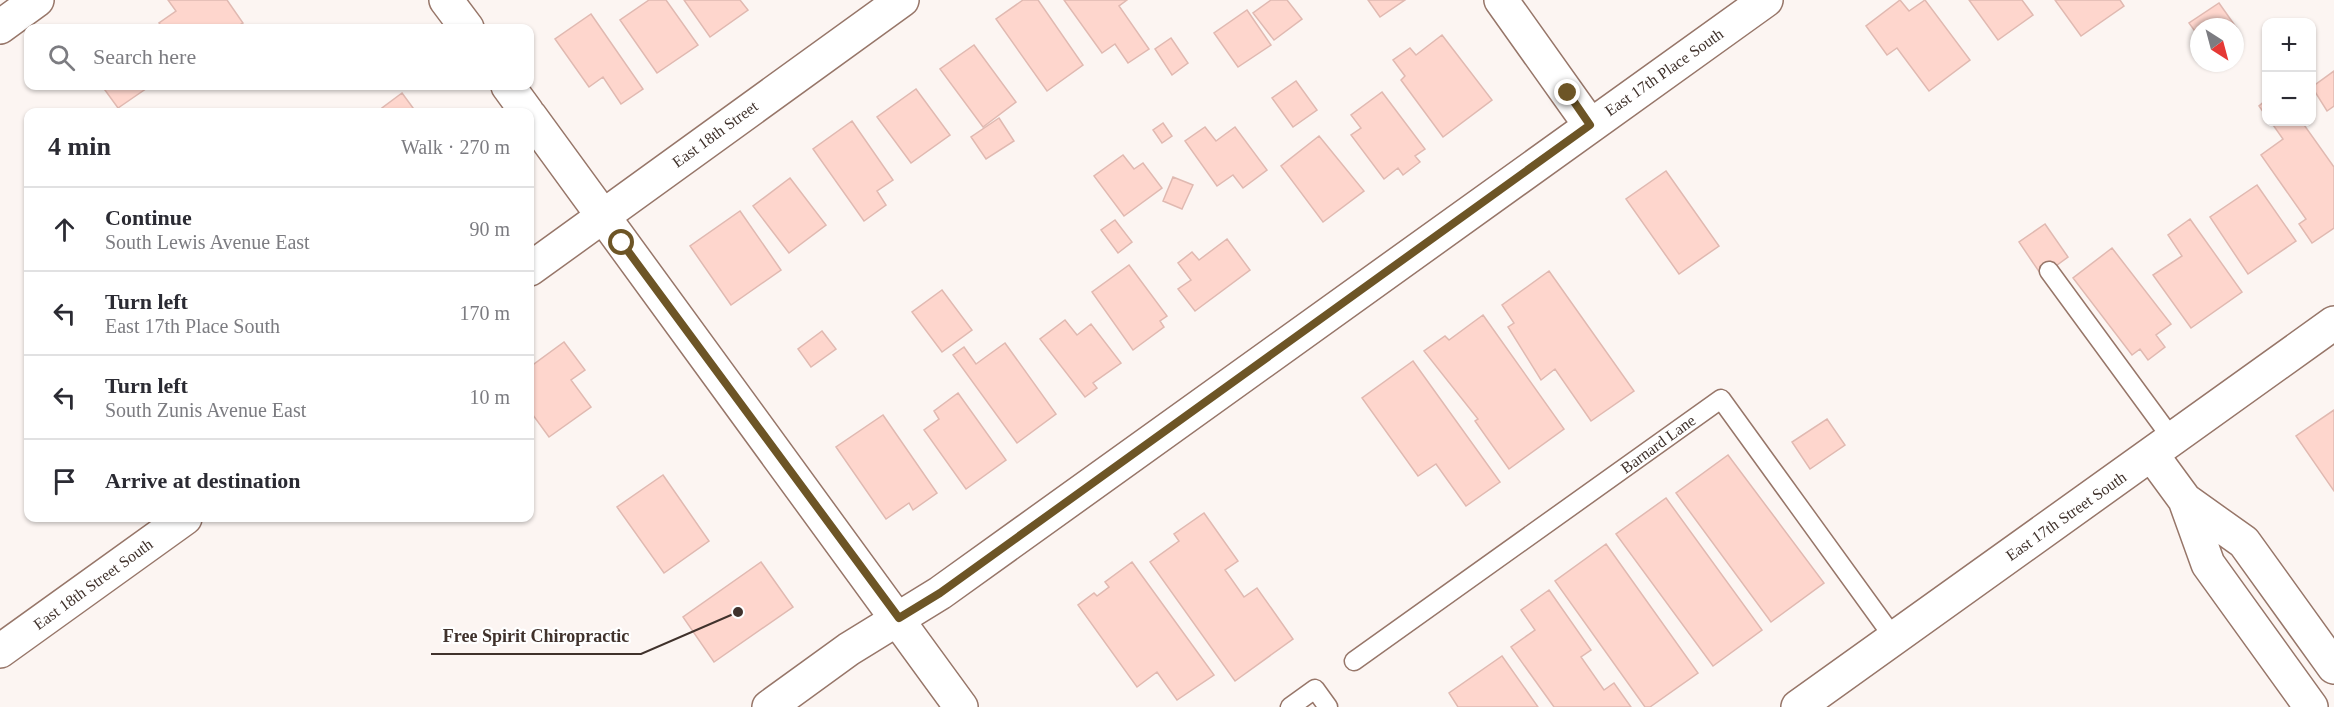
<!DOCTYPE html>
<meta charset="utf-8">
<style>
:root{--surface:#fff;--page:#f2f2f3;--text:#2b2b33;--muted:#7c7c81;--line:#e1e1e2}
body{margin:0;font-family:"Times New Roman",serif;background:var(--page);color:var(--text)}
.controls{position:absolute;right:18px;top:18px;display:grid;overflow:hidden;border-radius:12px;box-shadow:0 2px 4px #0004}
.controls button{width:54px;height:54px;display:grid;place-items:center;padding:0;border:0;border-bottom:2px solid var(--line);background:var(--surface);color:var(--text);font:30px sans-serif}
.compass{position:absolute;left:2190px;top:18px;width:54px;height:54px;border-radius:50%;background:var(--surface);box-shadow:0 2px 4px #0004;rotate:144deg}
.stop{position:absolute;width:18px;height:18px;margin:-14px;border:4px solid #6d5526;border-radius:50%;background:#fff}
.stop.end{background:#6d5526;border-color:#fff;box-shadow:0 2px 6px #0008}
.list{margin:0;padding:0;list-style:none}
h2{display:flex;justify-content:space-between;align-items:center;height:78px;margin:0;padding:0 24px;font-size:26px}
h2 small{font-size:20px;font-weight:400;color:var(--muted)}
.list li{display:grid;grid-template-columns:39px 1fr auto;gap:18px;align-items:center;box-sizing:border-box;height:84px;padding:0 24px;border-top:2px solid var(--line)}
.list b{display:block;font-size:22px;white-space:nowrap}
.list p{margin:0;font-size:20px;white-space:nowrap;color:var(--muted)}
.list em{font-size:20px;font-style:normal;color:var(--muted)}
.icon{flex:none;width:33px;height:33px;fill:none;stroke:currentColor;stroke-width:2;stroke-linecap:round;stroke-linejoin:round}
.map{position:relative;flex:none;width:2334px;height:707px;overflow:hidden}
.search{position:absolute;background:var(--surface);box-shadow:0 2px 4px #0004;left:24px;top:24px;width:510px;height:66px;display:flex;align-items:center;gap:15px;box-sizing:border-box;padding:0 21px;border-radius:12px;color:var(--muted);font-size:22px}
.panel{position:absolute;background:var(--surface);box-shadow:0 2px 4px #0004;left:24px;top:108px;width:510px;height:414px;border-radius:12px}
.map>svg:first-child{display:block}
</style>
<div class="map">
<svg width="2334" height="707" viewBox="0 0 2334 707">
<rect width="100%" height="100%" fill="#fcf5f2"/>
<!-- building -->
<path fill="#fed6cd" stroke="#e0b9b1" stroke-width="1.5" d="M 168,0 L 227,0 L 243,23 L 235,28 L 163,28 L 159,23 L 176,11 Z
M 649,0 L 666,0 L 698,45 L 657,73 L 620,20 Z
M 684,0 L 740,0 L 748,10 L 710,37 Z
M 1023,0 L 1038,0 L 1083,65 L 1047,91 L 996,19 Z
M 1064,0 L 1127,0 L 1119,6 L 1149,49 L 1128,63 L 1115,44 L 1102,53 Z
M 1271,0 L 1287,0 L 1302,19 L 1274,40 L 1253,13 Z
M 1368,0 L 1405,0 L 1380,17 Z
M 1900,0 L 1909,11 L 1925,0 L 1970,60 L 1929,91 L 1897,48 L 1887,55 L 1866,26 Z
M 1969,0 L 2022,0 L 2033,15 L 1998,40 Z
M 2055,0 L 2120,0 L 2124,6 L 2081,36 Z
M 2219,3 L 2236,27 L 2199,27 L 2199,37 L 2189,23 Z
M 1247,10 L 1271,45 L 1238,67 L 1214,33 Z
M 591,14 L 643,89 L 621,104 L 603,77 L 589,87 L 555,39 Z
M 1442,35 L 1492,100 L 1443,137 L 1401,80 L 1405,76 L 1393,60 L 1410,48 L 1416,55 Z
M 1171,38 L 1188,63 L 1172,75 L 1155,49 Z
M 974,45 L 1016,102 L 983,127 L 940,69 Z
M 2334,71 L 2334,106 L 2327,111 L 2312,87 Z
M 1296,81 L 1317,110 L 1293,127 L 1272,98 Z
M 102,86 L 150,86 L 118,108 Z
M 916,89 L 950,135 L 911,163 L 877,117 Z
M 1382,92 L 1425,149 L 1415,156 L 1420,162 L 1403,175 L 1398,168 L 1384,179 L 1351,135 L 1361,128 L 1351,115 Z
M 402,93 L 416,112 L 385,112 L 382,108 Z
M 2266,100 L 2266,116 L 2259,106 Z
M 999,118 L 1014,141 L 986,159 L 971,137 Z
M 852,121 L 893,180 L 877,191 L 886,205 L 864,221 L 813,149 Z
M 2271,122 L 2302,122 L 2334,167 L 2334,228 L 2312,243 L 2299,224 L 2306,219 L 2261,155 L 2283,139 Z
M 1163,123 L 1172,136 L 1162,143 L 1153,130 Z
M 1205,127 L 1216,141 L 1235,127 L 1267,170 L 1243,188 L 1233,175 L 1217,186 L 1185,141 Z
M 1319,136 L 1364,191 L 1323,222 L 1281,166 Z
M 1123,155 L 1134,169 L 1143,163 L 1162,188 L 1124,216 L 1094,176 Z
M 1666,171 L 1719,246 L 1679,274 L 1626,199 Z
M 1173,177 L 1193,185 L 1182,209 L 1163,201 Z
M 790,178 L 826,225 L 789,253 L 753,206 Z
M 2257,185 L 2296,241 L 2248,274 L 2210,217 Z
M 740,211 L 781,270 L 731,305 L 690,246 Z
M 2190,219 L 2242,292 L 2191,328 L 2153,275 L 2182,256 L 2168,235 Z
M 1115,220 L 1132,242 L 1118,253 L 1101,230 Z
M 2045,224 L 2068,257 L 2042,276 L 2019,242 Z
M 1227,239 L 1250,270 L 1195,311 L 1178,289 L 1191,280 L 1178,263 L 1192,252 L 1199,260 Z
M 2112,248 L 2171,324 L 2156,335 L 2165,347 L 2148,360 L 2140,349 L 2132,355 L 2073,278 Z
M 1129,265 L 1167,316 L 1160,321 L 1164,327 L 1133,350 L 1092,292 Z
M 1549,271 L 1634,391 L 1591,421 L 1555,369 L 1541,380 L 1508,327 L 1514,323 L 1502,305 Z
M 942,290 L 972,330 L 942,352 L 912,312 Z
M 1483,315 L 1564,429 L 1509,469 L 1475,421 L 1478,419 L 1424,351 L 1445,336 L 1449,340 Z
M 1065,320 L 1077,335 L 1091,324 L 1121,363 L 1093,383 L 1097,388 L 1085,397 L 1040,339 Z
M 822,331 L 836,349 L 811,367 L 798,349 Z
M 564,342 L 585,370 L 571,380 L 591,407 L 549,437 L 530,411 L 530,367 Z
M 1005,343 L 1056,414 L 1017,443 L 953,355 L 964,347 L 976,364 Z
M 1413,361 L 1500,482 L 1466,506 L 1436,464 L 1418,476 L 1362,398 Z
M 958,393 L 1006,460 L 966,489 L 924,430 L 939,419 L 934,411 Z
M 2334,410 L 2334,491 L 2296,436 Z
M 883,415 L 937,493 L 913,510 L 909,503 L 886,519 L 836,447 Z
M 1827,419 L 1845,445 L 1810,469 L 1792,442 Z
M 1728,455 L 1824,583 L 1771,622 L 1676,493 Z
M 663,475 L 709,541 L 664,573 L 617,507 Z
M 1666,498 L 1762,630 L 1713,666 L 1616,534 Z
M 1204,513 L 1238,561 L 1225,570 L 1244,597 L 1257,588 L 1293,639 L 1235,681 L 1150,562 L 1179,541 L 1174,534 Z
M 1606,544 L 1698,673 L 1650,707 L 1645,707 L 1555,581 Z
M 761,562 L 793,607 L 714,662 L 683,617 Z
M 1132,562 L 1214,675 L 1177,700 L 1157,672 L 1137,687 L 1078,605 L 1094,593 L 1097,596 L 1109,587 L 1105,582 Z
M 1549,590 L 1591,650 L 1581,657 L 1604,690 L 1614,683 L 1631,707 L 1554,707 L 1511,647 L 1535,630 L 1521,610 Z
M 1502,656 L 1538,707 L 1458,707 L 1449,693 Z"/>
<g fill="none" stroke-linecap="round" stroke-linejoin="round">
<!-- service casing -->
<g stroke="#977669" stroke-width="21">
<path id="service" d="M 2049,271 L 2173,440
M 1354,661 L 1721,399 L 1894,638
M 1290,707 L 1315,689 L 1328,707"/>
</g>
<!-- minor casing -->
<g stroke="#977669" stroke-width="36">
<path id="minor" d="M 1501,0 L 1590,125
M 0,27 L 37,0
M 530,269 L 902,0
M 2152,455 L 2185,500 L 2208,564 L 2311,707
M 2185,500 L 2244,542 L 2334,667
M 0,651 L 185,518
M 769,707 L 849,649 L 940,593 L 1766,0
M 1798,707 L 2334,323"/>
</g>
<!-- secondary casing -->
<g stroke="#977669" stroke-width="36">
<path id="secondary" d="M 446,0 L 467,28
M 508,86 L 527,112
M 530,116 L 961,707"/>
</g>
<!-- service -->
<use href="#service" stroke="#fff" stroke-width="18"/>
<!-- minor -->
<use href="#minor" stroke="#fff" stroke-width="33"/>
<!-- secondary -->
<use href="#secondary" stroke="#fff" stroke-width="33"/>
</g>
<g fill="none" stroke-linecap="round" stroke-linejoin="round">
<!-- route -->
<path stroke="#6d5526" stroke-width="8" d="M 622,243 L 899,618 L 940,593 L 1590,125 L 1568,93"/>
</g>
<g text-anchor="middle" dominant-baseline="central" stroke-width="4.5" stroke-linejoin="round" paint-order="stroke">
<!-- street labels -->
<g font-size="16" fill="#40322c" stroke="#fff">
<text transform="translate(1664 72) rotate(-35)">East 17th Place South</text>
<text transform="translate(715 134) rotate(-36)">East 18th Street</text>
<text transform="translate(1658 444) rotate(-36)">Barnard Lane</text>
<text transform="translate(2066 516) rotate(-35)">East 17th Street South</text>
<text transform="translate(93 584) rotate(-36)">East 18th Street South</text>
</g>
</g>
<!-- callouts -->
<path fill="none" stroke="#40322c" stroke-width="2" d="M738 612L641 654H431"/>
<circle fill="#40322c" stroke="#fff" stroke-width="2" cx="738" cy="612" r="6"/>
<g font-size="18" text-anchor="middle" font-weight="bold" fill="#40322c" stroke="#fff" stroke-width="4.5" stroke-linejoin="round" paint-order="stroke">
<text x="536" y="642">Free Spirit Chiropractic</text>
</g>
</svg>
<div class="controls">
<button>+</button>
<button>−</button>
</div>
<svg class="compass" viewBox="-18 -18 36 36"><path d="M0-13l5 13h-10z" fill="#e53935"/><path d="M0 13l5-13h-10z" fill="#7c7c81"/></svg>
<div class="stop" style="left:622px;top:243px"></div>
<div class="stop end" style="left:1568px;top:93px"></div>
<div class="search"><svg class="icon" aria-label="search" viewBox="0 0 24 24"><circle cx="10" cy="10" r="6"/><path d="M15 15l6 6"/></svg>Search here</div>
<section class="panel">
<h2>4 min<small>Walk · 270 m</small></h2>
<ul class="list">
<li><svg class="icon" aria-label="ahead" viewBox="0 0 24 24"><path d="M12 20V5M6 11l6-6 6 6"/></svg><div><b>Continue</b><p>South Lewis Avenue East</p></div><em>90 m</em></li>
<li><svg class="icon" aria-label="left" viewBox="0 0 24 24"><path d="M17 20v-9H6M10 6l-5 5 5 5"/></svg><div><b>Turn left</b><p>East 17th Place South</p></div><em>170 m</em></li>
<li><svg class="icon" aria-label="left" viewBox="0 0 24 24"><path d="M17 20v-9H6M10 6l-5 5 5 5"/></svg><div><b>Turn left</b><p>South Zunis Avenue East</p></div><em>10 m</em></li>
<li><svg class="icon" aria-label="arrive" viewBox="0 0 24 24"><path d="M6 21V4h12l-3 4 3 4H6"/></svg><div><b>Arrive at destination</b></div></li>
</ul>
</section>
</div>
